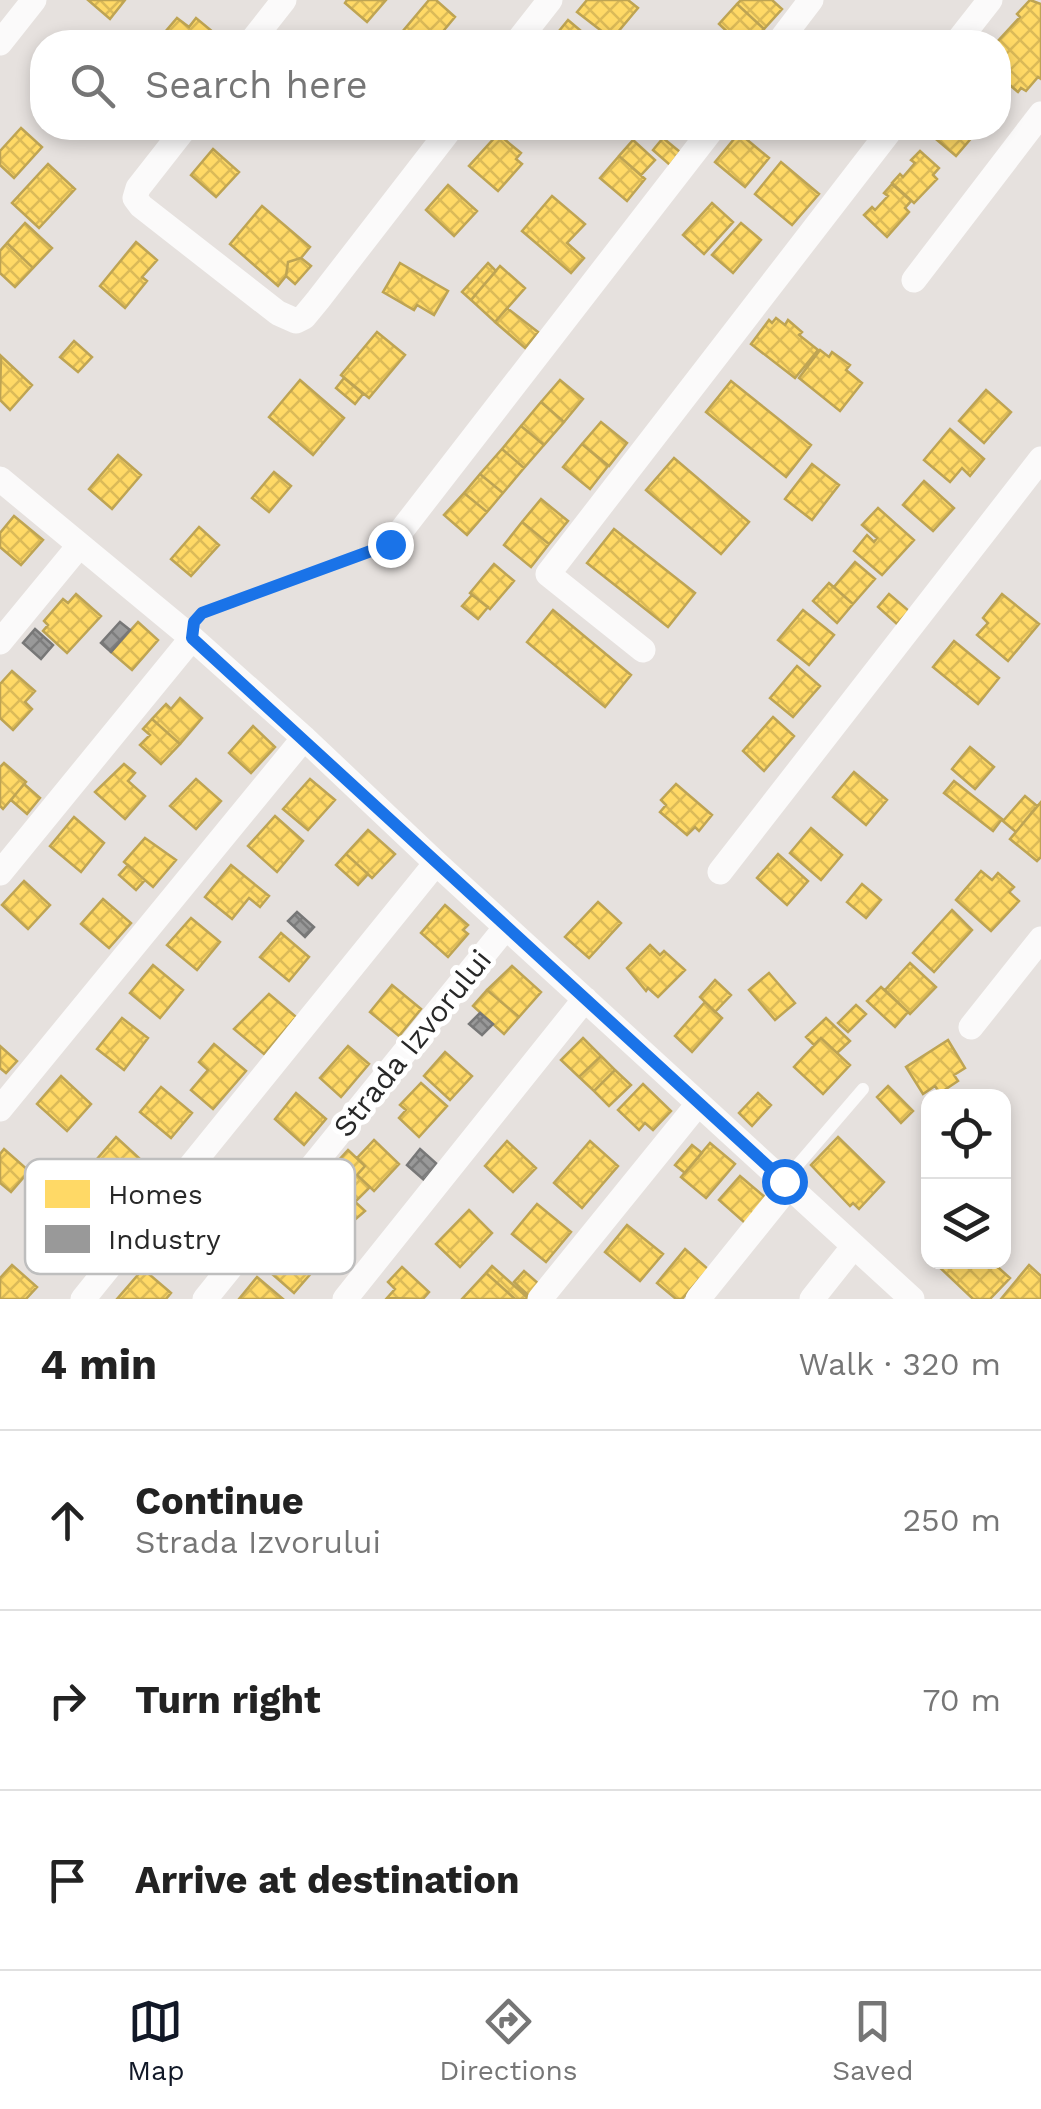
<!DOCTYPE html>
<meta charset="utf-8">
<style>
:root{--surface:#fff;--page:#f2f2f2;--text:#222;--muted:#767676;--line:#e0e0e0;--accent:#111827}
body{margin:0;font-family:"Work Sans",sans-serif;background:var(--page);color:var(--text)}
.controls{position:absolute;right:30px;bottom:30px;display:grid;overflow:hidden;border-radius:20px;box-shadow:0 5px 15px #0003}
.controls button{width:90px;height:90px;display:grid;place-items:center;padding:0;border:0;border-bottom:2px solid var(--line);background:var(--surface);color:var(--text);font:50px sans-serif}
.stop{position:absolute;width:30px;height:30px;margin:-22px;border:8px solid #1a73e8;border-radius:50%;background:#fff}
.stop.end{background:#1a73e8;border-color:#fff;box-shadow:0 2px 10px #0008}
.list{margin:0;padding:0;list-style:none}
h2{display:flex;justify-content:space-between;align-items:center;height:130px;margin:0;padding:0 40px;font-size:42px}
h2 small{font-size:32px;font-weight:400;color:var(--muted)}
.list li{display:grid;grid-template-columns:65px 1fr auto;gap:30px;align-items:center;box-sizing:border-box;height:180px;padding:0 40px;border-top:2px solid var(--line)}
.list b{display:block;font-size:38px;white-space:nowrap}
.list p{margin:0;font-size:32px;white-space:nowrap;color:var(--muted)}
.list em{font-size:32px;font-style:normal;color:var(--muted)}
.icon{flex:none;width:55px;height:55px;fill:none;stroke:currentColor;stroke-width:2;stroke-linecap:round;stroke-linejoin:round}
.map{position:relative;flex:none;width:1041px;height:1299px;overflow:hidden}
.search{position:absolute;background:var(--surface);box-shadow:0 5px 15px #0003;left:30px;right:30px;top:30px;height:110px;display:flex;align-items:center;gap:25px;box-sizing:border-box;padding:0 35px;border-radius:40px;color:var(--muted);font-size:38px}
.sheet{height:670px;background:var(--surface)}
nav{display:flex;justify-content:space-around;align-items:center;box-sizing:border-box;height:140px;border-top:2px solid var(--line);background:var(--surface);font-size:28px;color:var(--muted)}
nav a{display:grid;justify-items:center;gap:5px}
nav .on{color:var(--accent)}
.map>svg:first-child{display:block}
</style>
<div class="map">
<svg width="1041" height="1299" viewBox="0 0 1041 1299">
<defs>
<pattern id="homes-cross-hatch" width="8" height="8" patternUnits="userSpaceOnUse" patternTransform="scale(2.5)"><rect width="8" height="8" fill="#ffd966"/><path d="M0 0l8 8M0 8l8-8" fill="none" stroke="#dbba58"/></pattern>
<pattern id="industry-cross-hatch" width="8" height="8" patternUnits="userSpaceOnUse" patternTransform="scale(2.5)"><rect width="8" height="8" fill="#999"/><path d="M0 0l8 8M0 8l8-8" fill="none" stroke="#7d7d7d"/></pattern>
</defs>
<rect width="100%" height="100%" fill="#e6e1de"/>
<!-- homes -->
<path fill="url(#homes-cross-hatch)" stroke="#bea453" stroke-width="2.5" d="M 88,0 L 125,0 L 110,19 Z
M 347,0 L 386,0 L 367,22 L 345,3 Z
M 429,0 L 436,0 L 455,17 L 440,35 L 444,38 L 440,42 L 403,42 L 397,38 Z
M 587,0 L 628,0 L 638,8 L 612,39 L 577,12 Z
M 741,0 L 772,0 L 782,9 L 764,29 L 737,4 Z
M 1030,0 L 1041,4 L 1041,79 L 1038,77 L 1026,91 L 1021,88 L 1018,92 L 998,75 L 997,42 L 1020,17 L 1017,14 Z
M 737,4 L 764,29 L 751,42 L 738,42 L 719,24 Z
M 177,18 L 189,27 L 196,18 L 225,42 L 163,42 L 159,39 Z
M 568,20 L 594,42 L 550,42 Z
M 21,128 L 42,147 L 14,178 L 0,165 L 0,151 Z
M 935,128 L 980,128 L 956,156 L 930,134 Z
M 739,133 L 769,158 L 745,187 L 715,162 Z
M 498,134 L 521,153 L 516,159 L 522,164 L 498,191 L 469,166 Z
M 663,138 L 680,152 L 670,165 L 653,150 Z
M 633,140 L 655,160 L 641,175 L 619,156 Z
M 213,149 L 239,172 L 216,197 L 191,175 Z
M 920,151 L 939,168 L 933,175 L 937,179 L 914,203 L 892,183 L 900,174 L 903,177 L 915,163 L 911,160 Z
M 619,156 L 645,179 L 627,201 L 600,178 Z
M 781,162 L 819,194 L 792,225 L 755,194 Z
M 48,164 L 75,189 L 39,228 L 12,203 Z
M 892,184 L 911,201 L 905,208 L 909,212 L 887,237 L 864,215 L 872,207 L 875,210 L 888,196 L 884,193 Z
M 448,185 L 477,211 L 454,236 L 426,210 Z
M 552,196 L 585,224 L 567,243 L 584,258 L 571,273 L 522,231 Z
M 712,203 L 733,222 L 704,254 L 683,235 Z
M 262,206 L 310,247 L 301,258 L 288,262 L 286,276 L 278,286 L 230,244 Z
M 25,223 L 52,248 L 33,268 L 7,243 Z
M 741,223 L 761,240 L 733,273 L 712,255 Z
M 136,242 L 157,260 L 142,277 L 147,281 L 125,308 L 100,286 Z
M 7,243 L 33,268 L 15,287 L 0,273 L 0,251 Z
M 301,258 L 311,266 L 295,284 L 286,276 L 288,262 Z
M 400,263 L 448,291 L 434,315 L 417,305 L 414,310 L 383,292 Z
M 488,263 L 496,271 L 471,300 L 462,292 Z
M 500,266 L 525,288 L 495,322 L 471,300 Z
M 507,308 L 538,332 L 525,348 L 495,322 Z
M 776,318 L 785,325 L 788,320 L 802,332 L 799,335 L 818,350 L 795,378 L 751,344 L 769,320 L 772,323 Z
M 377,332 L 405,355 L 369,398 L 341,375 Z
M 74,341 L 92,357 L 78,372 L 60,357 Z
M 820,350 L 829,357 L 832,352 L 850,365 L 846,370 L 862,383 L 840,411 L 799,378 Z
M 1,356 L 32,385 L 10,410 L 0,400 Z
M 344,378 L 363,394 L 355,404 L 336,388 Z
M 300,380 L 344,418 L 313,455 L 269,417 Z
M 560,380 L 583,399 L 564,422 L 541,402 Z
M 731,381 L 811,445 L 786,477 L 706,412 Z
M 986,390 L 1011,412 L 984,443 L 959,421 Z
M 541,402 L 564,422 L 544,445 L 521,426 Z
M 601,422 L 627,443 L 609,466 L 582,444 Z
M 521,426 L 544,445 L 524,468 L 502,449 Z
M 950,429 L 984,459 L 970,476 L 962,468 L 950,482 L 924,460 Z
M 582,444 L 608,466 L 590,489 L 563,467 Z
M 502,449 L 524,468 L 503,493 L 480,474 Z
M 118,455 L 141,475 L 112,509 L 89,489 Z
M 674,458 L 749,522 L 721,554 L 646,490 Z
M 812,464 L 839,485 L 812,520 L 785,499 Z
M 274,472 L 291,486 L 269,512 L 252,498 Z
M 480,474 L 503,493 L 487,512 L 464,493 Z
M 924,481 L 954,508 L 933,531 L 903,505 Z
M 464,493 L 487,512 L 467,535 L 444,515 Z
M 541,499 L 568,521 L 549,544 L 522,522 Z
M 878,508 L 914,540 L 882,575 L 854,551 L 867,535 L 874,542 L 877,538 L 862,525 Z
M 14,516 L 43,540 L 21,565 L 0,547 L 0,533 Z
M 522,522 L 549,544 L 531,567 L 504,545 Z
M 199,527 L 219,545 L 191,576 L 171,559 Z
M 614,529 L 695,593 L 668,627 L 587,563 Z
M 855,562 L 875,579 L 853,604 L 834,587 Z
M 494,564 L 514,581 L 490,609 L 470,593 Z
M 829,583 L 853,604 L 837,623 L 813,601 Z
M 76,594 L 101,616 L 67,653 L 43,631 L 48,625 L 44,621 L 63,599 L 68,603 Z
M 889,594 L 909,611 L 897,624 L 878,607 Z
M 1002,594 L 1039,624 L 1008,661 L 977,635 L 988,623 L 983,618 Z
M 472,595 L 488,607 L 478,619 L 462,606 Z
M 553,610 L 631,675 L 605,707 L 527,642 Z
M 803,610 L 834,635 L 809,665 L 778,640 Z
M 138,622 L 158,640 L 132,670 L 111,652 Z
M 954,641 L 999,678 L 978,704 L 933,667 Z
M 797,666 L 820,686 L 793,717 L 770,698 Z
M 12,671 L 35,691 L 25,702 L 32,709 L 13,730 L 0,718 L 0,684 Z
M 180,698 L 202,718 L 180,744 L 152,719 L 166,704 L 171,709 Z
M 773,717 L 794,736 L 764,771 L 743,751 Z
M 152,719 L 180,744 L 161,764 L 140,745 L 150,735 L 143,729 Z
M 253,726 L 275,747 L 251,773 L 229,753 Z
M 970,747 L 994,767 L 975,789 L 952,769 Z
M 4,763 L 26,782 L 3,809 L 0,806 L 0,767 Z
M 124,764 L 135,773 L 128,781 L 145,796 L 125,819 L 95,792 Z
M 854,772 L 887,800 L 866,825 L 833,797 Z
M 196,779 L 221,801 L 196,829 L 170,806 Z
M 310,779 L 335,800 L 308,830 L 283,809 Z
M 954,781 L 1002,819 L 993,831 L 944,793 Z
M 24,784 L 40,798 L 27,814 L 11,800 Z
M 676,784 L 712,815 L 699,831 L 695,827 L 687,835 L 660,812 L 666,805 L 661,800 Z
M 1025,796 L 1037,806 L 1016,832 L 1003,821 Z
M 1041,802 L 1041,857 L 1037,861 L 1010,839 Z
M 275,816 L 303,841 L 277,872 L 248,846 Z
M 74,817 L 104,843 L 81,872 L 50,846 Z
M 811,828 L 842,855 L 821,880 L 790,853 Z
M 368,830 L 395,854 L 372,878 L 346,854 Z
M 145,838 L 176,860 L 153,887 L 124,862 Z
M 346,854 L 368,874 L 358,885 L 336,865 Z
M 778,854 L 808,881 L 787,905 L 757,878 Z
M 128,865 L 145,880 L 136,890 L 119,875 Z
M 231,865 L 269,896 L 260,907 L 249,898 L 232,919 L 205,897 Z
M 981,871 L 992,880 L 998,873 L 1014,887 L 1009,892 L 1019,901 L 991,931 L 956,900 Z
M 24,881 L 50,905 L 28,929 L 2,905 Z
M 862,884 L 881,900 L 866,918 L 847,902 Z
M 103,899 L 131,923 L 109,948 L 81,924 Z
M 598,902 L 621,923 L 589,958 L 565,937 Z
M 445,905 L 468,925 L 463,930 L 468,934 L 448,957 L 421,933 Z
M 952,910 L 972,930 L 934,972 L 913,953 Z
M 191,918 L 220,942 L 197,970 L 167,945 Z
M 281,933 L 309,957 L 289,981 L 260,957 Z
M 650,945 L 660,955 L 664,951 L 685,970 L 658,997 L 648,988 L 646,991 L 627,968 Z
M 910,963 L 936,987 L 910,1014 L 885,990 Z
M 153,965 L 183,990 L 160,1018 L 130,993 Z
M 512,966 L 541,992 L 519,1017 L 487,990 Z
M 769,973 L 795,1003 L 775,1020 L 749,990 Z
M 715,980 L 731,995 L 715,1012 L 700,997 Z
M 392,985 L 421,1009 L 399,1036 L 370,1012 Z
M 881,987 L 908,1012 L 895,1027 L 867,1001 Z
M 487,990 L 519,1017 L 504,1034 L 473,1006 Z
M 269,994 L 296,1017 L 264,1054 L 234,1029 Z
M 705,1002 L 722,1018 L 692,1052 L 675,1036 Z
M 856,1005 L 866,1014 L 848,1032 L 838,1023 Z
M 122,1018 L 148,1038 L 124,1070 L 97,1049 Z
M 826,1018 L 850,1041 L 837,1053 L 821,1038 L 814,1045 L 806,1037 Z
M 583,1038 L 601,1056 L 579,1077 L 561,1060 Z
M 821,1038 L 850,1065 L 823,1094 L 794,1067 Z
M 948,1040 L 965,1068 L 954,1075 L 958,1081 L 940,1093 L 935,1086 L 923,1094 L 906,1067 Z
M 214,1044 L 246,1071 L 213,1109 L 191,1090 L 208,1070 L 199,1062 Z
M 0,1046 L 17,1061 L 6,1073 L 0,1068 Z
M 348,1046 L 369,1064 L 341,1097 L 320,1078 Z
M 445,1052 L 472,1076 L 450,1100 L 424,1076 Z
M 601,1056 L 615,1070 L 594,1091 L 579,1077 Z
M 615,1070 L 631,1085 L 609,1106 L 594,1091 Z
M 61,1076 L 91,1104 L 67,1131 L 37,1104 Z
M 421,1083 L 447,1106 L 419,1137 L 399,1118 L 406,1110 L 400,1105 Z
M 643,1084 L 671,1111 L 653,1130 L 645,1123 L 639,1130 L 618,1110 Z
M 888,1086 L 913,1111 L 901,1123 L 877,1097 Z
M 161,1087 L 192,1113 L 171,1138 L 140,1112 Z
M 296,1093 L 326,1119 L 304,1145 L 275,1119 Z
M 758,1093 L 771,1105 L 752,1126 L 739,1113 Z
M 116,1137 L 139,1158 L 107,1195 L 84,1174 Z
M 838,1137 L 884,1182 L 859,1209 L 853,1203 L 850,1206 L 811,1165 Z
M 374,1140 L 399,1164 L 374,1191 L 357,1175 L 365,1166 L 357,1158 Z
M 507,1141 L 536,1168 L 513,1192 L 485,1166 Z
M 590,1141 L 618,1166 L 582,1208 L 554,1183 Z
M 710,1143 L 735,1164 L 706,1198 L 681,1177 Z
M 692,1145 L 702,1153 L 685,1173 L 675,1165 Z
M 4,1149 L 29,1171 L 11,1192 L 0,1183 L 0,1154 Z
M 348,1150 L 365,1166 L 357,1175 L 370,1187 L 356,1201 L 327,1173 Z
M 740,1176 L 766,1198 L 745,1223 L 719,1200 Z
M 338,1186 L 365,1211 L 344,1229 L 351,1236 L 343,1244 L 335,1236 L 332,1238 L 315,1222 L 326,1210 L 320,1204 Z
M 537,1204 L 571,1232 L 546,1262 L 512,1234 Z
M 469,1210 L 492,1233 L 460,1267 L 436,1244 Z
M 627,1225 L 663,1254 L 640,1281 L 605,1252 Z
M 294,1232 L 316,1250 L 311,1255 L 320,1263 L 294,1293 L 264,1267 Z
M 685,1249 L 708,1269 L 682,1299 L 676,1299 L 657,1283 Z
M 934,1262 L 992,1262 L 1010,1278 L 990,1299 L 973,1299 Z
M 12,1265 L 37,1287 L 26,1299 L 0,1299 L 0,1278 Z
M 1029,1265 L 1041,1276 L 1041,1299 L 1001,1299 Z
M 492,1266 L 528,1298 L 528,1299 L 515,1299 L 486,1273 Z
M 402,1267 L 429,1292 L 423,1299 L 387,1298 L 395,1289 L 388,1282 Z
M 143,1269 L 171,1293 L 166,1299 L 117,1299 Z
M 524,1271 L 540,1285 L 529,1296 L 514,1282 Z
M 486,1273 L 515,1299 L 462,1299 Z
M 257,1277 L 283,1299 L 239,1299 Z"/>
<!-- industry -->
<path fill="url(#industry-cross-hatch)" stroke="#777" stroke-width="2.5" d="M 120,622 L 130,630 L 111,652 L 101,643 Z
M 35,629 L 53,645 L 41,659 L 23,643 Z
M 297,912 L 314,927 L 305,937 L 288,921 Z
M 480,1013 L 493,1024 L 482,1035 L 469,1024 Z
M 420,1149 L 438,1165 L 424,1180 L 407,1165 Z"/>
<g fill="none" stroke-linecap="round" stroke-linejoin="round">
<!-- path -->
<path stroke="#c4c3c3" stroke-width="4" stroke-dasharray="8 5" stroke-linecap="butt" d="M 199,616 L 372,551"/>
<!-- lane -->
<path stroke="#fbfafa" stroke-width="12" d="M 784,1181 L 863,1089"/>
<!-- street -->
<path stroke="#fbfafa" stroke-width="25" d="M 251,42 L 284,0
M 517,42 L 550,0
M 779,42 L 811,0
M 957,42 L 990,0
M 0,43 L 34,0
M 185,128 L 138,188 L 135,198 L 141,206 L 278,313 L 296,321 L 304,317 L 318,300 L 451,128
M 914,280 L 1041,114
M 0,479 L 192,638 L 304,738 L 436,863 L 912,1299
M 391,544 L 713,128
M 0,642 L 79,546
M 643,650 L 548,574 L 892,128
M 720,872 L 1041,459
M 0,873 L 192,638
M 971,1027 L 1041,939
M 0,1109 L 304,738
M 83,1299 L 436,863
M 205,1299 L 506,927
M 345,1299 L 585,999
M 540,1299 L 698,1104
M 698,1299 L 789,1186
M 812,1299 L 854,1246"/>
</g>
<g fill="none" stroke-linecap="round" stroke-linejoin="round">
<!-- route -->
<path stroke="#1a73e8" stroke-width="12" d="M 390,544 L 202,613 L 194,622 L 192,638 L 784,1181"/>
</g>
<g text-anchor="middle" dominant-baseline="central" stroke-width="10" stroke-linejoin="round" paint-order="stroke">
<!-- street labels -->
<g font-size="30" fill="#282828" stroke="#fff">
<text transform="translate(412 1043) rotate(-51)">Strada Izvorului</text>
</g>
</g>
<!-- legend -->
<rect x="25" y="1159" width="330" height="115" rx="15" fill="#fff" stroke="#bebebe" stroke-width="2.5"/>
<rect x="45" y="1180" width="45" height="28" fill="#ffd966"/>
<rect x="45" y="1225" width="45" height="28" fill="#999"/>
<g font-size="28" fill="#282828">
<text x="108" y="1204">Homes</text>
<text x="108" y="1249">Industry</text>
</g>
</svg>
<div class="controls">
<button><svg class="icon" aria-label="locate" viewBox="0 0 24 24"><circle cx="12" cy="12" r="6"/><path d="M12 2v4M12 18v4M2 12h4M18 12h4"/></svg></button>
<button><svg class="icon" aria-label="layers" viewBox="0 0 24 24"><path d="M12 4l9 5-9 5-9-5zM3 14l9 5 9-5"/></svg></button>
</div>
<div class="stop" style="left:784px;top:1181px"></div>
<div class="stop end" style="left:390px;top:544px"></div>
<div class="search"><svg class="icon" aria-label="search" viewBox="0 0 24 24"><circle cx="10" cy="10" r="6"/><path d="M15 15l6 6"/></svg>Search here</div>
</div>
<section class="sheet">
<h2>4 min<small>Walk · 320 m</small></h2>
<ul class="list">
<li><svg class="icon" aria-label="ahead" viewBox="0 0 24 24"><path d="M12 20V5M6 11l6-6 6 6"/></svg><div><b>Continue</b><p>Strada Izvorului</p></div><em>250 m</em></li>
<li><svg class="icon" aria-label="right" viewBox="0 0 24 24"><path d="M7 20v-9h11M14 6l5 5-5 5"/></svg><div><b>Turn right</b></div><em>70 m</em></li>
<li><svg class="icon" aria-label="arrive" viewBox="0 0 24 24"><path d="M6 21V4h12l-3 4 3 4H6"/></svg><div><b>Arrive at destination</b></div></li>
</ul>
</section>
<nav>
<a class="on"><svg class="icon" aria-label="map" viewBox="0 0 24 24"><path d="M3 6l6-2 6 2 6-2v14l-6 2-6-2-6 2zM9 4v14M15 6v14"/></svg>Map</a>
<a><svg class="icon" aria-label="directions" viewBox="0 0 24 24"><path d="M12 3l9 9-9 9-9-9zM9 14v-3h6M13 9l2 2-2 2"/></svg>Directions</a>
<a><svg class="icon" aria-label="saved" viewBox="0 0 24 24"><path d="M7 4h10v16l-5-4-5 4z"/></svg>Saved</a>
</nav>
